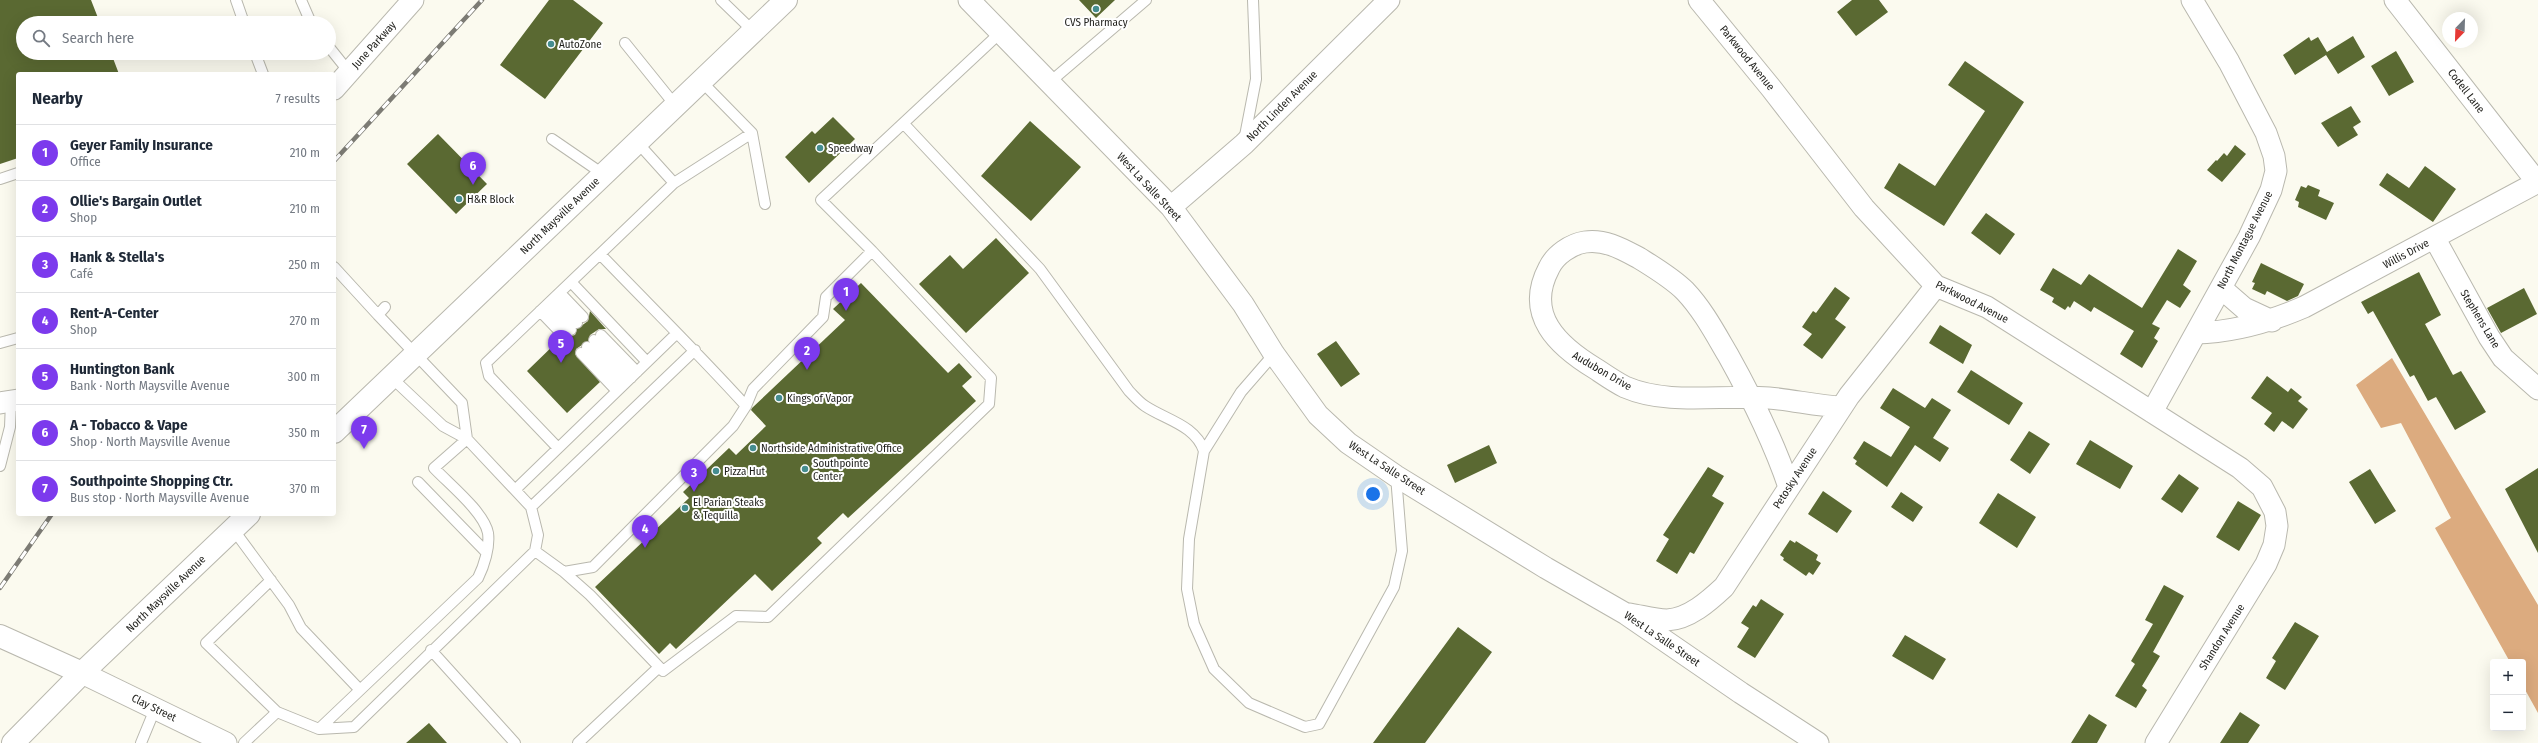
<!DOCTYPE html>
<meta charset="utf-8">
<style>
:root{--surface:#fff;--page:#f2f2f3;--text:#1f2937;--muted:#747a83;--line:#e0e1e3;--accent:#7c3aed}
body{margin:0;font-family:"Fira Sans Condensed",sans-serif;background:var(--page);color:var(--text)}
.controls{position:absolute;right:12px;bottom:12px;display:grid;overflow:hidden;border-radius:4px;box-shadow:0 4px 16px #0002}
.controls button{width:36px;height:36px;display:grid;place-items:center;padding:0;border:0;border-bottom:1px solid var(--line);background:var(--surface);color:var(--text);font:20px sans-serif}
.compass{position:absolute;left:2442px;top:12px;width:36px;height:36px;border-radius:50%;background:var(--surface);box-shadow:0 4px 16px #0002;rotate:203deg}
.you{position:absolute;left:1373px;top:494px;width:14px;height:14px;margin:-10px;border:3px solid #fff;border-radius:50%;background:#1a73e8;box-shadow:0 0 0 6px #1a73e833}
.badge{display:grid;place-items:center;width:26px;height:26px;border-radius:50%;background:var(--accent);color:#fff;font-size:13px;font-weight:700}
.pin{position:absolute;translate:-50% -33px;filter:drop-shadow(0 1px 2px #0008)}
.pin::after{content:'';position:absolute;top:21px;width:14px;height:12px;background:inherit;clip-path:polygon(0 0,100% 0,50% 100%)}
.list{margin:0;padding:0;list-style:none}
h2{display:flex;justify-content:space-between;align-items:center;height:52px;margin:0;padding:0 16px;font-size:17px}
h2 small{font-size:13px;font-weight:400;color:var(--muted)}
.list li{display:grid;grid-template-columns:26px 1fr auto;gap:12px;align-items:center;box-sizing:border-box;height:56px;padding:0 16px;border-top:1px solid var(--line)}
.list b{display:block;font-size:15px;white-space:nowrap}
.list p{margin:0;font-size:13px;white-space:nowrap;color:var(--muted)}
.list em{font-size:13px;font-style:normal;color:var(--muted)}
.icon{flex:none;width:22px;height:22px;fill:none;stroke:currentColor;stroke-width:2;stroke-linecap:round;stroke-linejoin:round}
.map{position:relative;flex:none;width:2538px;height:743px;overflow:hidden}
.search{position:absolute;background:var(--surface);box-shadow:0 4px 16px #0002;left:16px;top:16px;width:320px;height:44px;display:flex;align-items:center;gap:10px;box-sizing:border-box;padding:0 14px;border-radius:22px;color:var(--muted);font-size:15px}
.panel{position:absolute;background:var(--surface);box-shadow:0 4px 16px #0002;left:16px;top:72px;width:320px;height:444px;border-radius:4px}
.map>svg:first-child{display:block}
</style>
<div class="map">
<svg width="2538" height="743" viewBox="0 0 2538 743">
<rect width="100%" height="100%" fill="#fbfaef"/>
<!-- forest -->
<path fill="#dcab7f" d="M 2392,358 L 2538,605 L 2538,713 L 2523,686 L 2523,662 L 2510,662 L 2435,528 L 2451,518 L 2401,423 L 2381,428 L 2356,385 Z"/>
<!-- building -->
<path fill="#5a6932" d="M 0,0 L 91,0 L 100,23 L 23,23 L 23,53 L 111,53 L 119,74 L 18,74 L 18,158 L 0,164 Z
M 549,0 L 573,0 L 603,23 L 545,99 L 500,65 Z
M 1079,0 L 1115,0 L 1096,18 Z
M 1852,0 L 1879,0 L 1888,12 L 1856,36 L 1837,12 Z
M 2353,36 L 2365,57 L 2338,74 L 2326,55 L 2295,75 L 2283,55 L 2309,37 L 2311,41 L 2318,37 L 2327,52 Z
M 2396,51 L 2414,82 L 2389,96 L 2371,66 Z
M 1965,61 L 2024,102 L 1944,226 L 1884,188 L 1899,163 L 1935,186 L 1985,111 L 1948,85 Z
M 2351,106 L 2361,122 L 2353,127 L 2358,135 L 2338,147 L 2321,123 Z
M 833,117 L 855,139 L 809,183 L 785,157 L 812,131 L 815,134 Z
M 1030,121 L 1081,167 L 1031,221 L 981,176 Z
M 438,134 L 487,184 L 456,214 L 407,164 Z
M 2235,145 L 2246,154 L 2222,182 L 2207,170 L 2216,160 L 2217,161 L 2224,153 L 2227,156 Z
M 2425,166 L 2456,189 L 2433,222 L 2379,185 L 2387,173 L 2409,188 Z
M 2308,185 L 2320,190 L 2318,196 L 2334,203 L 2326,220 L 2298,207 L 2299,202 L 2295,200 L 2301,186 L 2306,188 Z
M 1986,213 L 2015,234 L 2000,255 L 1971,233 Z
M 996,238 L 1029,273 L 966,333 L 919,284 L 950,255 L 963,269 Z
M 2178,249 L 2197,261 L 2183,285 L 2191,291 L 2180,308 L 2167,300 L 2152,324 L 2160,328 L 2154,338 L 2158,341 L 2142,368 L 2120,354 L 2134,331 L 2094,307 L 2091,312 L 2074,301 L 2070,308 L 2068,306 L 2065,310 L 2052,302 L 2054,298 L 2040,290 L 2053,268 L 2081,285 L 2089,274 L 2142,308 Z
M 2261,263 L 2304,284 L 2298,296 L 2287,301 L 2267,291 L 2265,295 L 2252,289 L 2255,283 L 2252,282 Z
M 2419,272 L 2441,315 L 2425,324 L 2453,375 L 2461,371 L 2486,412 L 2455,430 L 2436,397 L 2428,401 L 2414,375 L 2410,377 L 2373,311 L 2368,314 L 2361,302 Z
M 861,283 L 948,373 L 959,363 L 972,377 L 962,386 L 976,401 L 848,518 L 843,513 L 817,538 L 822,543 L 772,591 L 755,574 L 676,649 L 670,643 L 659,654 L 595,587 L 689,498 L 683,492 L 729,448 L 736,455 L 766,426 L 751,410 L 752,408 L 845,320 L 833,309 Z
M 1835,287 L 1850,298 L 1835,319 L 1846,327 L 1822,359 L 1803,345 L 1812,334 L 1802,327 L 1813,311 L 1816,313 Z
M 2524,288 L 2537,314 L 2501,333 L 2487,308 Z
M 590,311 L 606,329 L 599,329 L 590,335 L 588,341 L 576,349 L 575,354 L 600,382 L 567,413 L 527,371 L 559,340 L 566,342 L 570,336 L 575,335 L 577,329 L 588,321 Z
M 1940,325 L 1972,345 L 1963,364 L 1929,343 Z
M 1336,341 L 1360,374 L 1341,387 L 1317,354 Z
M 1971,370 L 2023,403 L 2009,425 L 1957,392 Z
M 2267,376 L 2288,392 L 2291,388 L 2302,397 L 2298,401 L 2308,409 L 2293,429 L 2282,421 L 2274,432 L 2264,424 L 2272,413 L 2251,398 Z
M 1893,388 L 1925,408 L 1932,398 L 1951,410 L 1933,438 L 1949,448 L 1940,462 L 1915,445 L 1887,487 L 1855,464 L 1857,461 L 1853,458 L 1864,441 L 1891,457 L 1910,427 L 1880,408 Z
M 2029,431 L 2050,444 L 2030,474 L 2010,460 Z
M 2090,440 L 2133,466 L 2120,489 L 2076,464 Z
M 1489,445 L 1497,463 L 1455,483 L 1447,465 Z
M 1708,467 L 1724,476 L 1712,496 L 1724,503 L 1694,554 L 1690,552 L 1677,574 L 1656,561 L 1669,539 L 1663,535 Z
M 2538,468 L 2538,553 L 2505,489 Z
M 2370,469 L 2396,511 L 2375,524 L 2349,482 Z
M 2179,474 L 2199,488 L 2182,513 L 2161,499 Z
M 1823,491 L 1852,511 L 1837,533 L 1808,514 Z
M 1901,492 L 1923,507 L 1913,522 L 1891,507 Z
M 1998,493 L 2036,517 L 2017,548 L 1979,523 Z
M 2238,501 L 2261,515 L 2239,551 L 2216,537 Z
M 1790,540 L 1795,543 L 1796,541 L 1818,555 L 1816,560 L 1821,563 L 1813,575 L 1809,572 L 1806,576 L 1783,560 L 1784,558 L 1780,555 Z
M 2164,585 L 2184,596 L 2153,652 L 2160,656 L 2142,686 L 2147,690 L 2136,708 L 2115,696 L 2135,664 L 2131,661 L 2153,624 L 2145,620 Z
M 1761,599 L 1784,614 L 1755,658 L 1737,647 L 1749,628 L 1741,623 L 1753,605 L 1756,607 Z
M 2295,622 L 2319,636 L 2285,690 L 2266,678 L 2276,661 L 2272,658 Z
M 1458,627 L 1492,652 L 1425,743 L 1373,743 Z
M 1905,635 L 1946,659 L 1933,680 L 1892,656 Z
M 2240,712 L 2260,725 L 2248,743 L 2220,743 Z
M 2089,714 L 2107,725 L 2097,743 L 2071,743 Z
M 429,723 L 447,743 L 406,743 Z"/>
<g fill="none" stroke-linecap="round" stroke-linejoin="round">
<!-- lane casing -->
<g stroke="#b9b8ae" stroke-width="12">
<path id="lane" d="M 236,0 L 244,23
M 301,0 L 311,23
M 721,0 L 753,31
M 625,43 L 675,105
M 329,47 L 349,72
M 255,53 L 263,74
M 1050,82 L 1146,0
M 904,124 L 1040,269 L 1129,391 C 1134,396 1139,402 1145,406 C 1166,420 1195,425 1204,451
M 752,133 L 765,204
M 552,139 L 603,174
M 1244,141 L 1256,79 L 1253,0
M 637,142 L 674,183 L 600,254 C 649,305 699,354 746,406
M 0,179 L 18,173
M 674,183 L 752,133 L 700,80
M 334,267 L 378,315
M 571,282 L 647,362
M 560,293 L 583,317
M 554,299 L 577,323
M 547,305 L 571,330
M 385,307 L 378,315 L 462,403 L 467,439 L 443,426 L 392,378
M 540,311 L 564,336
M 601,335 L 637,372
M 594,340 L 631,378
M 0,343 L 18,338
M 587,347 L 624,384
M 581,353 L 617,391
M 1274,354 L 1241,392 L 1204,451 L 1189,539 L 1187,589 L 1194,624 L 1214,669 L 1249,703 L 1305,727 L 1319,724 L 1394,587 L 1402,551 L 1396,476
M 558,448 L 489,376 L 486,363 L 600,254
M 0,466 L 10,427 L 11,402
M 418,482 L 486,552
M 516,489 L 676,334
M 531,507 L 695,350
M 233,529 L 289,605 L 301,628 L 360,690
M 535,551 L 564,572 L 593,567 L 733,426 L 746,406 L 753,389 L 823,317 L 826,297 L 872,251 L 821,200 L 1001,32
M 564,572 L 590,595 L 663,671 L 736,616 L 768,617 L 989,404 L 991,378 L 872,251
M 271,580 L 206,643 L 277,712
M 431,650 L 515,743
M 141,743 L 155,709
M 244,743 L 277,712 L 319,729 L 354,727 L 535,551 L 538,535 L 531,507 L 467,439 L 434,468 C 449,484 484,512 488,533 C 490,547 484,566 478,578 L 319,729
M 578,743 L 659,667"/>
</g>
<!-- street casing -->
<g stroke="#b9b8ae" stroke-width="23">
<path id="street" d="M 969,0 L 1171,207 L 1243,304 L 1274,354 L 1318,415 L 1348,443 L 1396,476 L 1546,568 L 1626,614 L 1741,693 L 1818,743
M 1699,0 L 1771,88 L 1864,208 L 1936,286 L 1987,307 L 2240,468 L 2262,487 L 2275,512 L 2277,526 L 2274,545 L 2266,564 L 2156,743
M 2395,0 L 2537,182
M 334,89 L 413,0
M 1171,207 L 1244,144 L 1389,0
M 2435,239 L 2489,337 L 2503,358 L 2538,389
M 2221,288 L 2244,308 L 2272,321
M 2196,333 C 2235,332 2269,322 2304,307 L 2538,182
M 0,403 L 18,400
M 2152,412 L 2249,237 L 2271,190 L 2276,171 L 2274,156 L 2266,133 L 2229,62 L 2192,0
M 1789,487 C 1773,440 1752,398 1728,355 C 1715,333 1703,310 1685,291 C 1672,278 1655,268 1639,258 C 1622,249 1605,239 1585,242 C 1571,244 1555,255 1549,268 C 1524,315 1558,346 1596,369 C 1605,375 1615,382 1625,387 C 1669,406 1722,394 1769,398 C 1793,400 1817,406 1841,407
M 1630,614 C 1642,616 1655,620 1667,620 C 1689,619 1709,601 1724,587 L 1849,396 L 1936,286
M 82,673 L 226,743"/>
</g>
<!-- secondary casing -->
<g stroke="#b9b8ae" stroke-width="24">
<path id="secondary" d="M 0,636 L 82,673"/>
</g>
<!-- primary casing -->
<g stroke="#b9b8ae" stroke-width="24">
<path id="primary" d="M 334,432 L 786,0
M 13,743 L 82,673 L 249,514"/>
</g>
<!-- lane -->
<use href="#lane" stroke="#fff" stroke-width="10"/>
<!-- street -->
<use href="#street" stroke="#fff" stroke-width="21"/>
<!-- secondary -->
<use href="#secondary" stroke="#fff" stroke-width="22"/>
<!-- primary -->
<use href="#primary" stroke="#fff" stroke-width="22"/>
<!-- rail casing -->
<g stroke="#7c7b74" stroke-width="4.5">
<path id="rail" d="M 334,161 L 482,0
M 0,588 L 52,514"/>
</g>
<!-- rail -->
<use href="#rail" stroke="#fff" stroke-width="3" stroke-dasharray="9" stroke-linecap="butt"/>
</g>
<!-- markers -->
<g fill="#458d90" stroke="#fff" stroke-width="1.5">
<circle cx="1096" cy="9" r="4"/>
<circle cx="551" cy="44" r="4"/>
<circle cx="820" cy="148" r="4"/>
<circle cx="459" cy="199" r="4"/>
<circle cx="779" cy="398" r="4"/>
<circle cx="753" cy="448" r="4"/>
<circle cx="805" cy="469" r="4"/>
<circle cx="716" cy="471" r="4"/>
<circle cx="685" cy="508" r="4"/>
</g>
<g text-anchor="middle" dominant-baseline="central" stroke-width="4" stroke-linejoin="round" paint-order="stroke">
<!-- poi labels -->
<g font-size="11" fill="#1f1f1b" stroke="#fff" text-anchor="start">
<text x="1096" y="22" text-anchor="middle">CVS Pharmacy</text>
<text x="559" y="44">AutoZone</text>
<text x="828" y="148">Speedway</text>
<text x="467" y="199">H&amp;R Block</text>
<text x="787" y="398">Kings of Vapor</text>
<text x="761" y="448">Northside Administrative Office</text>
<text x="813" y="463">Southpointe<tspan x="813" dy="13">Center</tspan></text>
<text x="724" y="471">Pizza Hut</text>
<text x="693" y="502">El Parian Steaks<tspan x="693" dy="13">&amp; Tequilla</tspan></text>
</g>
<!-- street labels -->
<g font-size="11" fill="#1f1f1b" stroke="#fff">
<text transform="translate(374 45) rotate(-48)">June Parkway</text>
<text transform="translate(1747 58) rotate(51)">Parkwood Avenue</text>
<text transform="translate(2466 91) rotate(52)">Codell Lane</text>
<text transform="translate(1282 106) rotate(-45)">North Linden Avenue</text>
<text transform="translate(1149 187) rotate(47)">West La Salle Street</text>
<text transform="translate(560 216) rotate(-44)">North Maysville Avenue</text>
<text transform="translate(2245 240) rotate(-63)">North Montague Avenue</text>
<text transform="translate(2406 254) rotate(-28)">Willis Drive</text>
<text transform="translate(1972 302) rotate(27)">Parkwood Avenue</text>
<text transform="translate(2480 319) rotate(59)">Stephens Lane</text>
<text transform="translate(1602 371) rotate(30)">Audubon Drive</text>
<text transform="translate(1387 468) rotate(33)">West La Salle Street</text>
<text transform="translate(1795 478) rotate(-57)">Petosky Avenue</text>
<text transform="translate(166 594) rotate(-44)">North Maysville Avenue</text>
<text transform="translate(2222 637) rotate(-58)">Shandon Avenue</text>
<text transform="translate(1662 639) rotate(34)">West La Salle Street</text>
<text transform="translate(154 708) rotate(26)">Clay Street</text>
</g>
</g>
</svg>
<div class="controls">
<button>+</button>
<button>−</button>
</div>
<svg class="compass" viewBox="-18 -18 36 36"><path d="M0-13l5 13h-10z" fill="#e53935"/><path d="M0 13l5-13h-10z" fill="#747a83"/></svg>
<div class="you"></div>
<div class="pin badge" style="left:846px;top:311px">1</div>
<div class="pin badge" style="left:807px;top:370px">2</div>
<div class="pin badge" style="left:694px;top:492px">3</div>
<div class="pin badge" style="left:645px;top:548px">4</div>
<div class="pin badge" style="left:561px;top:363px">5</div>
<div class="pin badge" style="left:473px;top:185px">6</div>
<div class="pin badge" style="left:364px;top:449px">7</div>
<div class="search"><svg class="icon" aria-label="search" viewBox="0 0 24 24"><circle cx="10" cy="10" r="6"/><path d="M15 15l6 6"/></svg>Search here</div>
<section class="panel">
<h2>Nearby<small>7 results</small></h2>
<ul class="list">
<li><span class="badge">1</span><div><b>Geyer Family Insurance</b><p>Office</p></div><em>210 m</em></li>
<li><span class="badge">2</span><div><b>Ollie's Bargain Outlet</b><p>Shop</p></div><em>210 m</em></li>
<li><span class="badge">3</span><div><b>Hank &amp; Stella's</b><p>Café</p></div><em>250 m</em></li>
<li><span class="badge">4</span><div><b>Rent-A-Center</b><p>Shop</p></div><em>270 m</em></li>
<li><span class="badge">5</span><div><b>Huntington Bank</b><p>Bank · North Maysville Avenue</p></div><em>300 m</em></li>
<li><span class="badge">6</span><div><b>A - Tobacco &amp; Vape</b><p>Shop · North Maysville Avenue</p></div><em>350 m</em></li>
<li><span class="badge">7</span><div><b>Southpointe Shopping Ctr.</b><p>Bus stop · North Maysville Avenue</p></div><em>370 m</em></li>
</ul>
</section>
</div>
